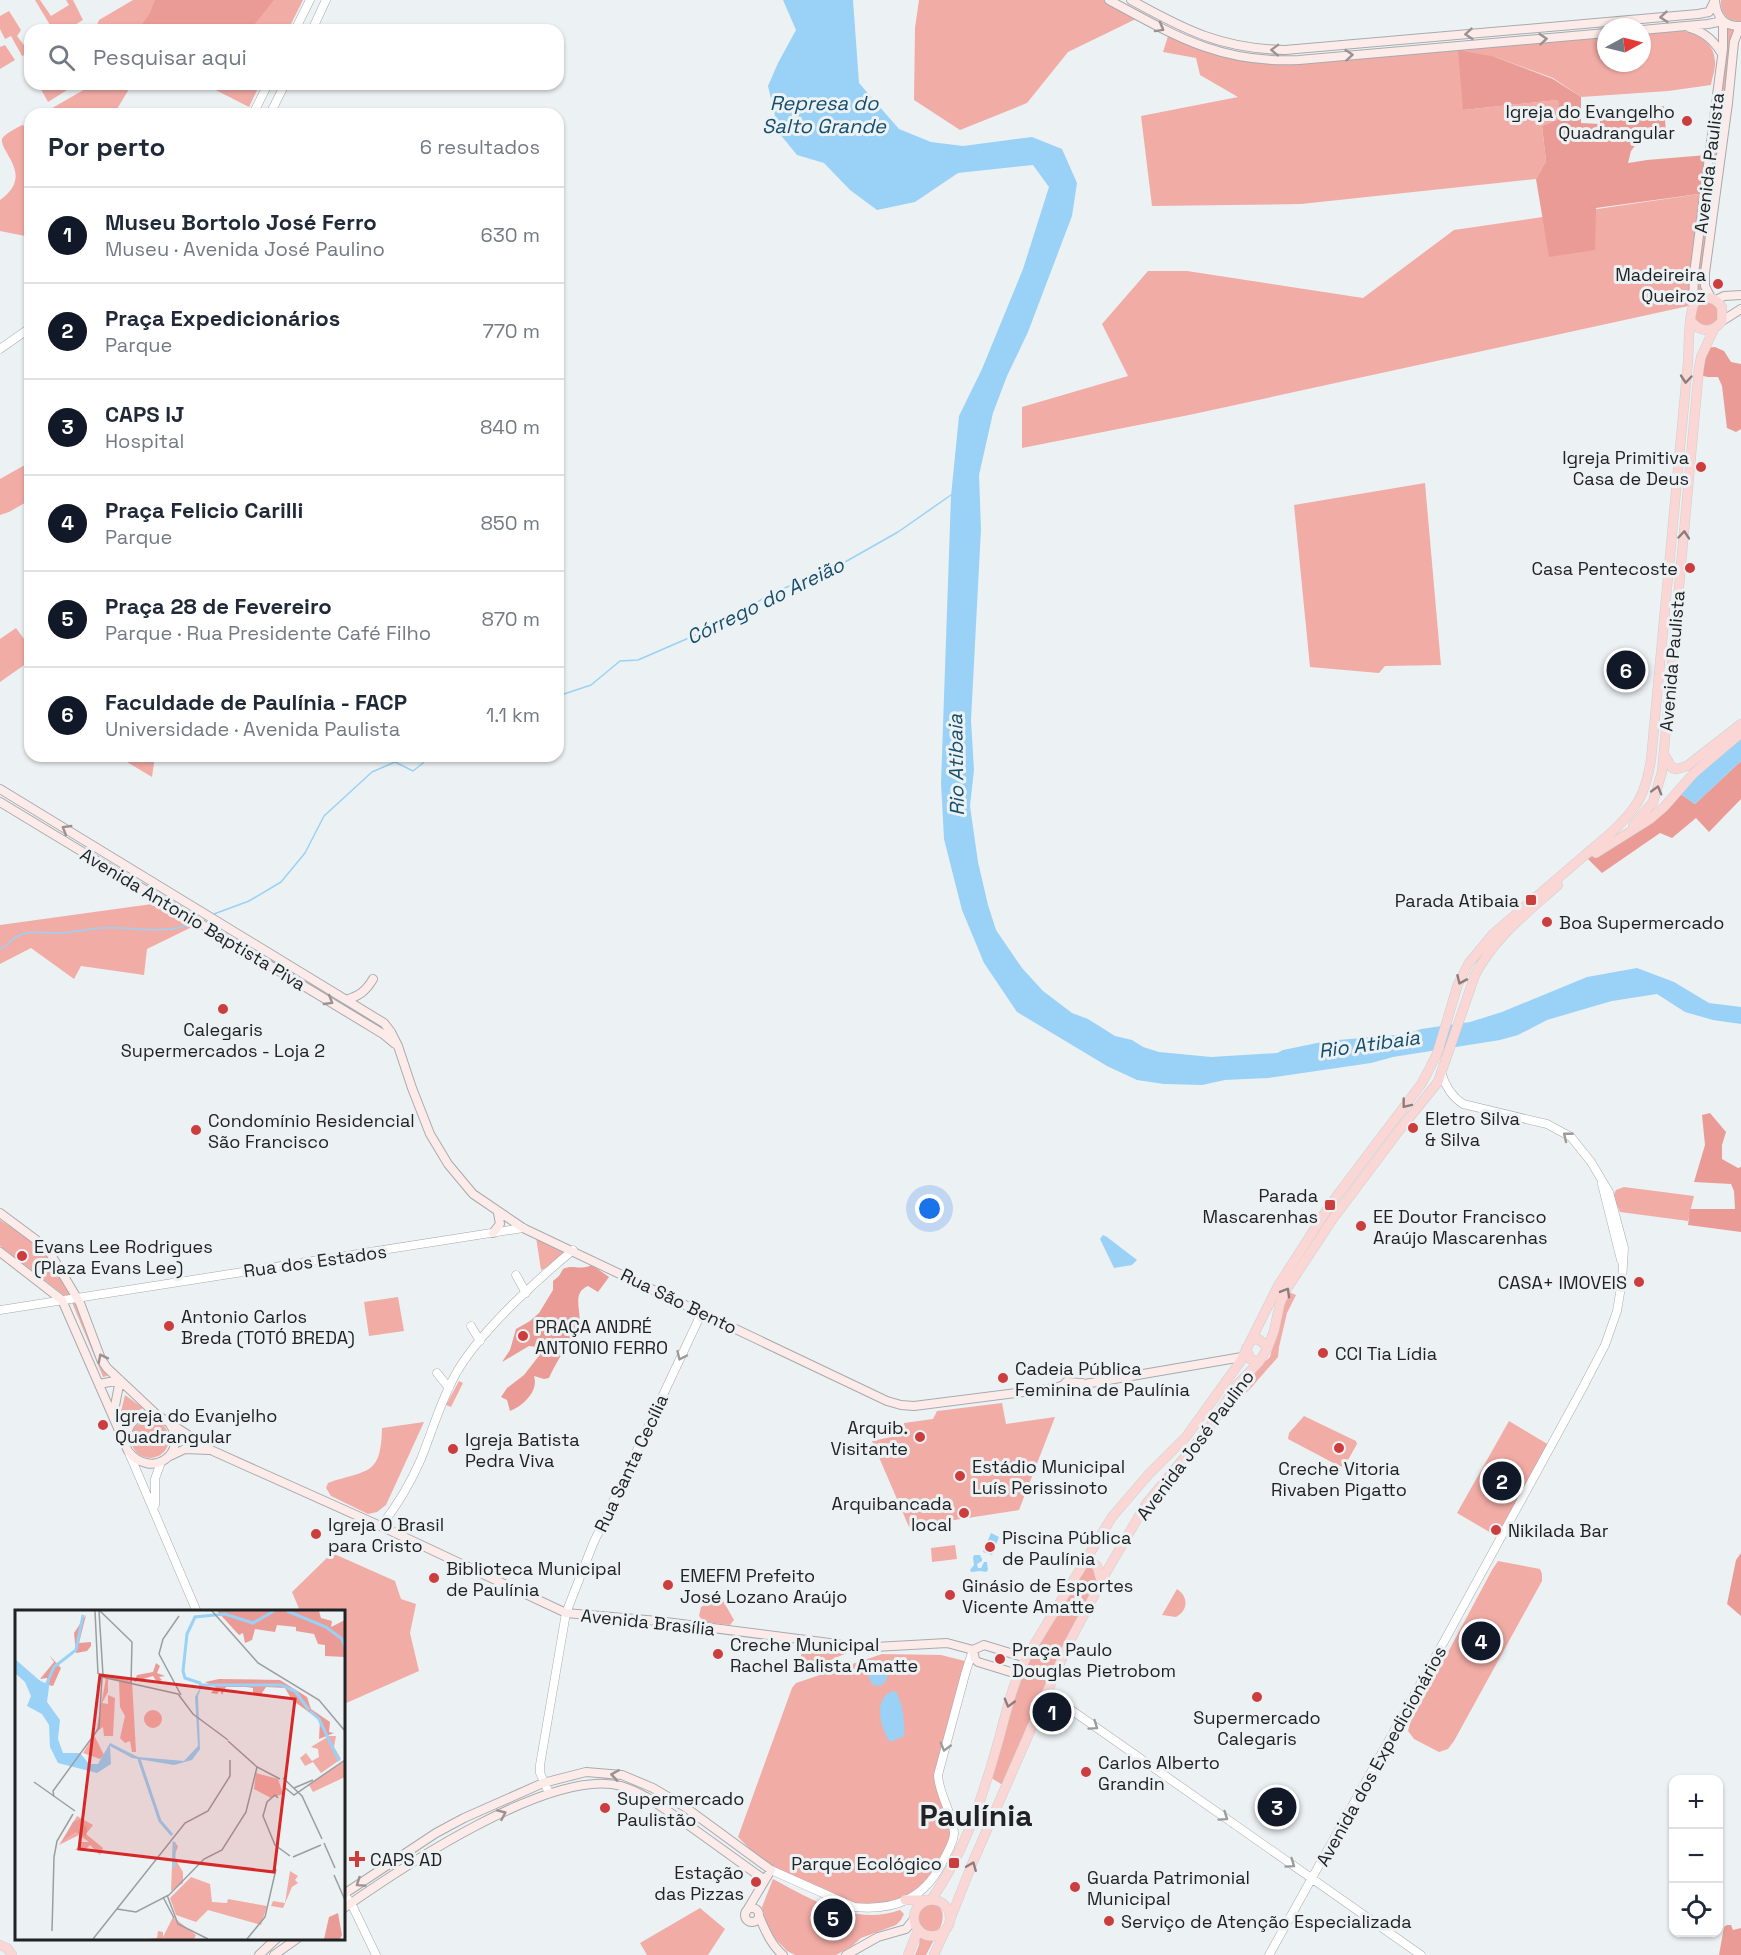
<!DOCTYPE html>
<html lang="pt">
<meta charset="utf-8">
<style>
:root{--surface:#fff;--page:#f2f2f3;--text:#1f2937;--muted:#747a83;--line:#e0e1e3;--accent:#111827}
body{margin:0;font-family:"Space Grotesk",sans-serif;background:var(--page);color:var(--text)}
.controls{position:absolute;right:18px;bottom:18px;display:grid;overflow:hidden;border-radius:12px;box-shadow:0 2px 4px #0004}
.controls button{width:54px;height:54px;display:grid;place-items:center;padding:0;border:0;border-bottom:2px solid var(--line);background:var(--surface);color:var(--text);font:30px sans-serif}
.compass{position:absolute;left:1597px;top:18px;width:54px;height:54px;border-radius:50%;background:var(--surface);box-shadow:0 2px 4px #0004;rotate:83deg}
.you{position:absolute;left:930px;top:1209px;width:21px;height:21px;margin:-15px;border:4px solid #fff;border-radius:50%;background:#1a73e8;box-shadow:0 0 0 9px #1a73e833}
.badge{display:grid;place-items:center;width:39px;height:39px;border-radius:50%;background:var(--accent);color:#fff;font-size:20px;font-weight:700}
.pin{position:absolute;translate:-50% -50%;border:3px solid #fff;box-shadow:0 2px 6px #0006}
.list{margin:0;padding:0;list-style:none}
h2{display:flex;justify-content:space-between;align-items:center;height:78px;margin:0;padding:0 24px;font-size:26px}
h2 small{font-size:20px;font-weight:400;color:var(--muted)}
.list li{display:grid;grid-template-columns:39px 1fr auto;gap:18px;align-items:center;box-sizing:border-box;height:96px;padding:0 24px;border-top:2px solid var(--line)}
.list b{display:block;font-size:22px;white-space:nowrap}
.list p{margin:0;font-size:20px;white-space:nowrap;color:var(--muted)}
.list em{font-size:20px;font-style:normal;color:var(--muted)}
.icon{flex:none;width:33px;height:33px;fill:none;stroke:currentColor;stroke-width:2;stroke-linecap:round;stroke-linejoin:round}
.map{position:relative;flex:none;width:1741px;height:1955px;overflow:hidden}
.search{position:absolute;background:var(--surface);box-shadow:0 2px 4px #0004;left:24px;top:24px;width:540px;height:66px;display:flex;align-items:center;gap:15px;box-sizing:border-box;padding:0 21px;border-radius:18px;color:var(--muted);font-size:22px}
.panel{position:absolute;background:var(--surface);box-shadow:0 2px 4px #0004;left:24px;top:108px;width:540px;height:654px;border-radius:18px}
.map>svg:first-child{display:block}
</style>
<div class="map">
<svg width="1741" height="1955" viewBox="0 0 1741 1955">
<rect width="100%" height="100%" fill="#ecf1f4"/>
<!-- green -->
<path fill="#f2aca6" d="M 35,0 L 40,0 L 51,16 L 69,5 L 66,0 L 73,0 L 83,20 L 67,30 L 53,30 Z
M 133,0 L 303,0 L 288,30 L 95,30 L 99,20 Z
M 919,0 L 1106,0 L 1140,17 L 1068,52 L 1027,103 L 960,130 L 914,100 L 915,28 Z
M 1721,0 L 1741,0 L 1741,21 C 1728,22 1720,13 1721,0 Z
M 9,11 L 21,30 L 17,36 L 27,49 L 30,48 L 30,52 L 22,56 L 11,36 L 5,39 L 0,29 L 0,16 Z
M 1719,17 L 1735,26 L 1705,273 L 1711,298 L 1693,305 L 1189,415 L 1022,448 L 1022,407 L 1128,376 L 1102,324 L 1148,271 L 1187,271 L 1363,298 L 1454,230 L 1706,193 L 1723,49 Z
M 1677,29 C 1694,33 1714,40 1715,61 C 1716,68 1712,78 1711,85 L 1668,91 L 1581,97 L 1553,78 L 1495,57 L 1463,110 L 1558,100 L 1561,119 L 1542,126 L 1546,161 L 1536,179 L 1301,204 L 1152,206 L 1141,116 L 1238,97 L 1200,75 L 1196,58 L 1163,52 L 1169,33 L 1257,60 L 1606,36 L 1606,63 L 1642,63 L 1642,33 Z
M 5,45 L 15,60 L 0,69 L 0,47 Z
M 38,84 L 74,84 L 75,85 L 48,102 Z
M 94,84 L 132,84 L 114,114 L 47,114 L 47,111 Z
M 204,84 L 260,84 L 249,107 Z
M 22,125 L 27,127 L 30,125 L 30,237 L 0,231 L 0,200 C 35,175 0,153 2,139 C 5,133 17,128 22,125 Z
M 1710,300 L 1720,312 L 1716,325 L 1703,328 L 1693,320 L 1698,303 Z
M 23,466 L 30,466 L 30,500 L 9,512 L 0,515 L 0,479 Z
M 1425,483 L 1441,665 L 1385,666 L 1379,673 L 1310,667 L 1294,505 Z
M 16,628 L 30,647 L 30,661 L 0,682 L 0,639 Z
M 117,756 L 155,756 L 152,777 Z
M 152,904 L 194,926 L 147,949 L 144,975 L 81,966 L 74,979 L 31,948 L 0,964 L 0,925 Z
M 1624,1187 L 1694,1196 L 1688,1221 L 1620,1212 L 1613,1196 L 1616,1190 Z
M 0,1220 L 44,1249 L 70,1295 L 64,1295 L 0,1246 Z
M 536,1237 L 562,1250 L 563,1253 C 557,1260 550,1267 541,1270 Z
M 1289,1292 L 1296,1295 L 1287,1313 L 1279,1347 L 1278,1357 L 1250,1389 L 1200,1436 L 1244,1381 L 1270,1357 L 1283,1303 Z
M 398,1297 L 404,1331 L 369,1336 L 364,1302 Z
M 71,1300 L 75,1301 L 108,1374 L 107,1376 L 103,1377 Z
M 459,1381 L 463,1383 L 451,1407 L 446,1405 Z
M 125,1395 L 143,1408 L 133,1414 L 123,1427 L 120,1415 Z
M 1002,1403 L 1006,1424 L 1055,1417 L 1019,1510 L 909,1527 L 872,1441 L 901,1435 L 904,1423 L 933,1419 L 937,1411 Z
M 1304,1416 L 1356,1441 L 1357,1444 L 1344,1467 L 1339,1466 L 1288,1439 L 1289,1433 Z
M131 1439a19 19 0 1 1 38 0a19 19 0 1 1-38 0Z
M 1509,1421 L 1549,1445 L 1498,1537 L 1457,1513 Z
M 424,1422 L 386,1505 L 377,1512 L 368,1514 L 331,1496 L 326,1488 L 328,1483 C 367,1469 381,1477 382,1428 Z
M 955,1545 L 957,1559 L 932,1562 L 931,1548 Z
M 332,1553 L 395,1581 L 401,1599 L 416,1604 L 410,1633 L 419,1671 L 344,1704 L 344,1612 L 300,1611 L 292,1592 Z
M 1085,1559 L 1093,1563 L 1101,1580 L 1006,1787 L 988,1776 L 1017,1674 Z
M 1498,1561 L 1540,1569 L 1542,1574 L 1542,1581 L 1454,1741 L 1448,1749 L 1439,1752 L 1414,1739 L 1408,1731 L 1410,1723 L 1492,1570 Z
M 1177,1589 C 1188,1596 1189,1610 1176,1617 L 1162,1615 Z
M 719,1596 L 722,1599 L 734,1620 L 730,1625 L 704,1622 L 699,1616 L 701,1607 Z
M 804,1647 L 847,1653 L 800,1673 L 801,1655 Z
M 882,1654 L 941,1655 L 965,1661 L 939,1768 L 954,1836 L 939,1871 L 913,1895 L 868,1909 L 771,1870 L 738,1837 L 792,1688 L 796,1683 Z
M 773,1879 C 812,1900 855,1926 900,1910 L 904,1914 L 901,1920 L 896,1925 L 861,1938 L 852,1946 L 836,1955 L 795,1955 L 787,1951 L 768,1931 L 762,1907 Z
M 930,1902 C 944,1905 945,1916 940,1928 C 921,1946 905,1914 930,1902 Z
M 700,1908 L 725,1929 L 708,1955 L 647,1955 L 640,1943 Z
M 920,1935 L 925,1940 L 935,1938 L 926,1955 L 915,1955 L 919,1945 Z"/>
<!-- forest -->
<path fill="#eb9b95" d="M 155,0 L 274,0 L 250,30 L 138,30 L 150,13 Z
M 1458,50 L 1495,57 L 1553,79 L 1581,97 L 1581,123 L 1600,124 L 1600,119 L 1664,106 L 1666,133 L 1642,136 L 1631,151 L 1628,163 L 1647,160 L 1707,155 L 1706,193 L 1596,208 L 1595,250 L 1549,257 L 1536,179 L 1546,161 L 1542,126 L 1560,119 L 1558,100 L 1463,110 Z
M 1715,347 L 1724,351 L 1731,362 L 1741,364 L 1741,429 L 1736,432 L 1727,428 L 1722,386 L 1718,377 L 1708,377 L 1698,375 L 1705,348 Z
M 1741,761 L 1741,799 L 1709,832 L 1696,818 L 1672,838 L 1660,833 L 1602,873 L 1588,859 L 1679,793 L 1695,804 Z
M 1710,1113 L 1726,1132 L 1722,1145 L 1722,1159 L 1738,1168 L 1741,1167 L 1741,1232 L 1688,1225 L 1690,1209 L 1735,1209 L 1734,1191 L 1731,1184 L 1694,1182 L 1705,1145 L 1702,1115 Z
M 592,1265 L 609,1277 L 598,1292 L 588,1286 C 571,1293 582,1311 579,1324 C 576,1339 569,1346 560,1357 C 556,1364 552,1371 549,1378 L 544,1379 L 534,1376 C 539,1391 523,1406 510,1411 L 507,1400 L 501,1397 L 507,1388 L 524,1375 L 538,1357 L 537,1347 L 529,1346 L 502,1362 L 510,1350 L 516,1329 L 530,1321 L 539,1313 L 553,1290 L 553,1281 L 559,1276 L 563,1269 C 573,1264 579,1271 592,1265 Z
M 1741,1553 L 1741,1616 L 1727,1604 L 1736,1560 Z
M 1727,1925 L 1731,1925 L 1733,1930 L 1741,1928 L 1741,1955 L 1719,1955 L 1724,1927 Z"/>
<!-- water -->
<path fill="#99d2f6" d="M 783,0 L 853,0 L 859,83 L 899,129 L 931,142 L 963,146 L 1032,137 L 1062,149 L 1077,183 L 1072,216 L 1028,332 L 1007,376 L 993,413 L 979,475 L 981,529 L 971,720 L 974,770 L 970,806 L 978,862 L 988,905 L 996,930 L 1022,968 L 1043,991 L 1072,1013 L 1088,1019 L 1115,1036 L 1132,1040 L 1143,1047 L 1159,1052 L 1211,1057 L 1277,1053 L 1283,1050 L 1327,1041 L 1407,1034 L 1421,1029 L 1470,1022 L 1502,1012 L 1587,977 L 1637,968 L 1674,982 L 1709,1003 L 1741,1007 L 1741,1024 L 1713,1020 L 1685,1012 L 1657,994 L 1612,1001 L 1598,1005 L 1547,1020 L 1518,1035 L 1500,1040 L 1393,1057 L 1371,1063 L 1268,1078 L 1225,1080 L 1202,1085 L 1164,1084 L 1137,1080 L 1107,1066 L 1017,1012 L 984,963 L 962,910 L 944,839 L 941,783 L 951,496 L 959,416 L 982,369 L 1023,269 L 1049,187 L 1033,165 L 958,173 L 915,202 L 877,210 L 850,190 L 824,163 L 797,155 L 779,133 L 768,86 L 778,63 L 796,30 Z
M 1741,738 L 1741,761 L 1695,804 L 1679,793 L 1685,785 Z
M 1103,1235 L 1107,1237 L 1137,1260 L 1132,1265 L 1114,1268 L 1100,1239 Z
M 991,1533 L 999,1537 L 992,1555 L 983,1552 Z
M 974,1555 L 980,1555 L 982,1559 L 982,1561 L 977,1564 L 978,1568 L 981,1568 L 984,1562 L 987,1562 L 988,1570 L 986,1572 L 980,1571 L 971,1572 L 970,1570 L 974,1565 L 973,1558 Z
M 880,1673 L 888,1675 L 885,1683 L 878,1686 L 873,1685 L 868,1676 Z
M 892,1691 L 896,1692 C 903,1703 905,1723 904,1736 L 890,1742 C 880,1727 873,1700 892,1691 Z"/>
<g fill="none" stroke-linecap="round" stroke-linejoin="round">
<!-- stream -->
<path stroke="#99d2f6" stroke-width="1.5" d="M 558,696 L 591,685 L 620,661 L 638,660 L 728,621 L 770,594 L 838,566 L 898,532 L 951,495
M 214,914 L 249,901 L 281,882 L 305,853 L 324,816 L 372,772 L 395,762 L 413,771 L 423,763 L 427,756
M 0,949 C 8,946 11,939 18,936 C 30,929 47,934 60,933 C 74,932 88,929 101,928 C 133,926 163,936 193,923"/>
<!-- tertiary casing -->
<g stroke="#a7abae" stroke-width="9">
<path id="tertiary" d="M 295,30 L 310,0
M 312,30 L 326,0
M 253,114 L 268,84
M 270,114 L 285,84
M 0,349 L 30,328
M 1602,1184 L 1621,1260
M 516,1275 L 526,1293
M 0,1310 L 523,1228
M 471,1326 L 480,1341
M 437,1373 L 449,1388
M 129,1453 L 197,1612
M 155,1505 L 155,1479 L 161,1462
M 381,1526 C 396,1507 411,1482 421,1459 C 433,1429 442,1397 458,1370 C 483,1329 536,1281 573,1250
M 1047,1693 L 1421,1955
M 549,1793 L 540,1773 L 540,1765 L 566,1613 L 593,1544 L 702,1312
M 771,1870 L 854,1907 C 896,1911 926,1898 944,1859 C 948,1851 954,1842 954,1833 C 953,1813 939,1796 938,1775 L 966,1671 L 973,1650
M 344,1895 L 351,1903 L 376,1955
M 1269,1955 L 1447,1636 L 1582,1389 L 1605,1345 L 1617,1311 L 1622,1281 L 1624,1248 L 1609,1192 L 1591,1162 L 1571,1137 L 1547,1124 L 1463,1104 C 1451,1096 1445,1086 1441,1072"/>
</g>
<!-- secondary casing -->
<g stroke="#a7abae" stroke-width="10">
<path id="secondary" d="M 1109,0 C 1175,36 1221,64 1299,60 L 1606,33
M 1131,0 C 1185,30 1222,49 1285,50 L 1698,14 L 1709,12 L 1715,0
M 1715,0 C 1716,16 1724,27 1741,26
M 1690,28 C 1706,33 1714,41 1722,54
M 1642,30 L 1708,24 L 1723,21 L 1723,49 L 1694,274 L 1693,305
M 1711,298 L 1705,286 L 1705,273 L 1728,103 L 1734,42 L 1740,26
M 1716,300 L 1724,296 L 1741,295
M 1722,321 L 1741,309
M 0,789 L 384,1023 L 391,1032 L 398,1046 L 412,1088 L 430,1134 L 448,1164 L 473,1194 L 523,1228 L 887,1401 L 901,1405 L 914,1406 L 1055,1388 L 1064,1385
M 0,802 L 383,1034 L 395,1044
M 346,1000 C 359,996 366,991 373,979
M 0,1213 L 47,1248 L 80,1303 L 101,1359 L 107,1368 L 157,1415
M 493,1233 L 500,1224 L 498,1213
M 0,1252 L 62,1300 L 128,1451 C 151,1480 189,1454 170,1424
M 1073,1383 L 1074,1387 L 1072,1390 L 1068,1392 L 1065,1390 L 1064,1385 L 1066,1382 L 1082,1383
M 99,1384 L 120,1380 L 113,1416
M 1074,1387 L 1085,1384 L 1242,1357
M 126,1443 C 126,1423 138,1412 157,1415 L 213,1451 L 387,1529 L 566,1613 L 658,1621 L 853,1646 L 875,1647 L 947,1643 L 973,1650 L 984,1645 L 1026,1658
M 170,1456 L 185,1449 L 209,1450
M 973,1650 L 975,1659 L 978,1662 L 1017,1674
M 344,1894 L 436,1833 L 464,1818 L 543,1783 L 586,1772 L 622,1775 L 653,1788 L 685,1807 L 771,1870 L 746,1912
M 344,1908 C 401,1868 551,1767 621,1786 C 645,1793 664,1809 684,1822 C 711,1841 738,1861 765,1880
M745 1915a7 7 0 1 1 14 0a7 7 0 1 1-14 0Z
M 759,1916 C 765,1930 771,1945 783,1955
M 259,1955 L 277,1938
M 274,1955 L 298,1938
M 846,1955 L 878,1937 L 906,1929 L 914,1919"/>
</g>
<!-- primary casing -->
<g stroke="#cececf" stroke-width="10">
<path id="primary" d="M 1664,754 L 1672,768 L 1677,769 L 1687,766 L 1741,724
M 1633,826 L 1653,802 L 1662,772 L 1699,368 L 1701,357 L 1714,329
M 1596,853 L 1650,819 L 1664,807 L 1694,773 L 1741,733
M 1251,1340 L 1278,1286 L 1330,1205 L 1422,1083 L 1437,1054 L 1458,984 L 1469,963 L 1493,934 L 1613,831 C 1638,807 1645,795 1651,760 L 1688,362 C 1689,348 1688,309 1696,301 C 1706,295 1715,297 1722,307 L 1722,321 C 1713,333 1700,333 1691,321
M 1268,1347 L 1274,1331 L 1280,1303 L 1286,1290 L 1332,1220 L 1401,1128 L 1438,1082 L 1475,975 C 1494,938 1527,913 1558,885
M 1085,1559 L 1097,1566 L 1101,1580
M914 1918a18 18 0 1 1 36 0a18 18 0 1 1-36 0Z
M 905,1900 L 926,1900
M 931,1900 C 963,1855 981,1802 996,1749 C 1005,1719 1011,1686 1026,1658 L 1112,1517 L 1148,1475 L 1186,1437 L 1240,1362 L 1251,1340 L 1258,1339 L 1268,1347 L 1259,1362 L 1250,1359 L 1246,1348
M 950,1920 L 972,1864 L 1051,1683 L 1070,1641 L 1108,1569 L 1146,1504 L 1209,1428 L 1236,1386 L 1259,1362
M 0,1945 L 7,1948 L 12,1955
M 908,1955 L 918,1930
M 934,1955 L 944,1933"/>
</g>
<!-- tertiary -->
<use href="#tertiary" stroke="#fff" stroke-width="8"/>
<!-- secondary -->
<use href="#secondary" stroke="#fdebe9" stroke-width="8"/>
<!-- primary -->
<use href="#primary" stroke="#fad7d4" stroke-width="9"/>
</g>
<!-- one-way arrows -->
<defs><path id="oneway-chevron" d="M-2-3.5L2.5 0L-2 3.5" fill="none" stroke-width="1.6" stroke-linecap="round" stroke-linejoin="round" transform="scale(1.5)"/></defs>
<g stroke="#9a9190">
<use href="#oneway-chevron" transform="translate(1664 17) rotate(175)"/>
<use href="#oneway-chevron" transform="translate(1160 28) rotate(29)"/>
<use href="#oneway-chevron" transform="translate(1469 34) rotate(175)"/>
<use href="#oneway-chevron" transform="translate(1543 39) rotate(-5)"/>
<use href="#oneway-chevron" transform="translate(1275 50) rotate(-178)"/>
<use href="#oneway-chevron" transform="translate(1349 55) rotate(-5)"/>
<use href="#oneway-chevron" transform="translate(66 829) rotate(-149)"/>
<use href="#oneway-chevron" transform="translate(329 1001) rotate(31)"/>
<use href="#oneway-chevron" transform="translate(102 1358) rotate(-117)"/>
<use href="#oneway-chevron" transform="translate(615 1775) rotate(-171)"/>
<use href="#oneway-chevron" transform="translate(502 1814) rotate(-24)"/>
<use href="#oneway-chevron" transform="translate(360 1883) rotate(146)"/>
</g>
<g stroke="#8e7c7c">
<use href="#oneway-chevron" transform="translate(1686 379) rotate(95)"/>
<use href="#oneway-chevron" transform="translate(1684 535) rotate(-85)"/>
<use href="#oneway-chevron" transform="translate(1657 790) rotate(-74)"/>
<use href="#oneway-chevron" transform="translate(1461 980) rotate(114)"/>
<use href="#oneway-chevron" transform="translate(1406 1104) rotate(128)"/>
<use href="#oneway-chevron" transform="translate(1286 1292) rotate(-60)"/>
<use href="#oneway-chevron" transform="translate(1009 1703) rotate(106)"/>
<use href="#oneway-chevron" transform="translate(972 1866) rotate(-68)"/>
</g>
<g stroke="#9b9c9c">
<use href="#oneway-chevron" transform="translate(1567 1136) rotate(-141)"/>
<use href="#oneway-chevron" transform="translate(681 1356) rotate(115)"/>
<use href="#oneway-chevron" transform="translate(1094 1726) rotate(35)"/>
<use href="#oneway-chevron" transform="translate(945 1747) rotate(105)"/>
<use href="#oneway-chevron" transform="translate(1224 1817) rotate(35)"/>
<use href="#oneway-chevron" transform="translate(1291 1864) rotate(35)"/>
</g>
<!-- markers -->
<g fill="#cc3d3e" stroke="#ecf1f4" stroke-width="2">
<circle cx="1687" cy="121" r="6"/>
<circle cx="1718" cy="284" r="6"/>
<circle cx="1701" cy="467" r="6"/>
<circle cx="1690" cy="568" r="6"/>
<rect x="1525" y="894" width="12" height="12" rx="3"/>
<circle cx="1547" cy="922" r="6"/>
<circle cx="223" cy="1009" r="6"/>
<circle cx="1413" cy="1128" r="6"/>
<circle cx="196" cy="1130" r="6"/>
<rect x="1324" y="1199" width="12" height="12" rx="3"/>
<circle cx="1361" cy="1226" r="6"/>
<circle cx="22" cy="1256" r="6"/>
<circle cx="1639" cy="1282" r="6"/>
<circle cx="169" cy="1326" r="6"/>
<circle cx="523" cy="1336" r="6"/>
<circle cx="1323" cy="1353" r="6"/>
<circle cx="1003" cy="1378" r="6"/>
<circle cx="103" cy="1425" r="6"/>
<circle cx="920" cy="1437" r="6"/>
<circle cx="1339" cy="1448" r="6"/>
<circle cx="453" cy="1449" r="6"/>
<circle cx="960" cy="1476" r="6"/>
<circle cx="964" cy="1513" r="6"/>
<circle cx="1496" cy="1530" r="6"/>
<circle cx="316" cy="1534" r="6"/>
<circle cx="990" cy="1547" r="6"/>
<circle cx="434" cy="1578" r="6"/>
<circle cx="668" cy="1585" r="6"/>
<circle cx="950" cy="1595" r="6"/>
<circle cx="718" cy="1654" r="6"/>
<circle cx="1000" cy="1659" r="6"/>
<circle cx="1257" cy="1697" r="6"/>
<circle cx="1086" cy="1772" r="6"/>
<circle cx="605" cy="1808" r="6"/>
<path d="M354 1850h6v6h6v6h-6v6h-6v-6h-6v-6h6z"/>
<rect x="948" y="1857" width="12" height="12" rx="3"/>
<circle cx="756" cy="1882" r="6"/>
<circle cx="1075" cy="1887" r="6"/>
<circle cx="1109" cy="1921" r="6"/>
</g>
<g text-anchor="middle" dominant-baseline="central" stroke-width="6" stroke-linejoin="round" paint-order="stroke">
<!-- poi labels -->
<g font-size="18" fill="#212223" stroke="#ecf1f4" text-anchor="start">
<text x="1675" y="111" text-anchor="end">Igreja do Evangelho<tspan x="1675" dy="21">Quadrangular</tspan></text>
<text x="1706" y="274" text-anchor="end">Madeireira<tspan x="1706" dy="21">Queiroz</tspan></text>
<text x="1689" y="457" text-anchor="end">Igreja Primitiva<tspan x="1689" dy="21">Casa de Deus</tspan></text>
<text x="1678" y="568" text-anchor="end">Casa Pentecoste</text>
<text x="1519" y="900" text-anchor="end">Parada Atibaia</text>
<text x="1559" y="922">Boa Supermercado</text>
<text x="223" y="1029" text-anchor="middle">Calegaris<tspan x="223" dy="21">Supermercados - Loja 2</tspan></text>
<text x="1425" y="1118">Eletro Silva<tspan x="1425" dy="21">&amp; Silva</tspan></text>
<text x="208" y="1120">Condomínio Residencial<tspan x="208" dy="21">São Francisco</tspan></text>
<text x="1318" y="1195" text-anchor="end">Parada<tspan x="1318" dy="21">Mascarenhas</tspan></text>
<text x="1373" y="1216">EE Doutor Francisco<tspan x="1373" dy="21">Araújo Mascarenhas</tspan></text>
<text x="34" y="1246">Evans Lee Rodrigues<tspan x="34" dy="21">(Plaza Evans Lee)</tspan></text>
<text x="1627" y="1282" text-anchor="end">CASA+ IMOVEIS</text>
<text x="181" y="1316">Antonio Carlos<tspan x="181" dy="21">Breda (TOTÓ BREDA)</tspan></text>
<text x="535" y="1326">PRAÇA ANDRÉ<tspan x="535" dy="21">ANTONIO FERRO</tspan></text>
<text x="1335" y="1353">CCI Tia Lídia</text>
<text x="1015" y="1368">Cadeia Pública<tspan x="1015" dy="21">Feminina de Paulínia</tspan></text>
<text x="115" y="1415">Igreja do Evanjelho<tspan x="115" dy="21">Quadrangular</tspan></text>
<text x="908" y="1427" text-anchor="end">Arquib.<tspan x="908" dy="21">Visitante</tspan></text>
<text x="465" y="1439">Igreja Batista<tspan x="465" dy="21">Pedra Viva</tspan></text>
<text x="972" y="1466">Estádio Municipal<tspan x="972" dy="21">Luís Perissinoto</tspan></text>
<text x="1339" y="1468" text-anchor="middle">Creche Vitoria<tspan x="1339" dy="21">Rivaben Pigatto</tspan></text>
<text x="952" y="1503" text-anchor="end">Arquibancada<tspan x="952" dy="21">local</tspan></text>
<text x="328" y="1524">Igreja O Brasil<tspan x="328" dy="21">para Cristo</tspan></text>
<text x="1508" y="1530">Nikilada Bar</text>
<text x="1002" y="1537">Piscina Pública<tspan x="1002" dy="21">de Paulínia</tspan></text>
<text x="446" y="1568">Biblioteca Municipal<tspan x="446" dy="21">de Paulínia</tspan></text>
<text x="680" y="1575">EMEFM Prefeito<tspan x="680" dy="21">José Lozano Araújo</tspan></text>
<text x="962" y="1585">Ginásio de Esportes<tspan x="962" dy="21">Vicente Amatte</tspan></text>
<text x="730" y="1644">Creche Municipal<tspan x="730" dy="21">Rachel Balista Amatte</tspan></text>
<text x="1012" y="1649">Praça Paulo<tspan x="1012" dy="21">Douglas Pietrobom</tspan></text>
<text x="1257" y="1717" text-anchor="middle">Supermercado<tspan x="1257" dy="21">Calegaris</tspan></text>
<text x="1098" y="1762">Carlos Alberto<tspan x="1098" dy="21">Grandin</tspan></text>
<text x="617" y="1798">Supermercado<tspan x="617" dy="21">Paulistão</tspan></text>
<text x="370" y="1859">CAPS AD</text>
<text x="942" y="1863" text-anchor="end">Parque Ecológico</text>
<text x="744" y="1872" text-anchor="end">Estação<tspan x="744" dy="21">das Pizzas</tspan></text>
<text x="1087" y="1877">Guarda Patrimonial<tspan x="1087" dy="21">Municipal</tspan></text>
<text x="1121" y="1921">Serviço de Atenção Especializada</text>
</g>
<!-- street labels -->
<g font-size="18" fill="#212223" stroke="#ecf1f4">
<text transform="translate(1709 163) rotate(-83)">Avenida Paulista</text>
<text transform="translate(1672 661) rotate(-85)">Avenida Paulista</text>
<text transform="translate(193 919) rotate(31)">Avenida Antonio Baptista Piva</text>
<text transform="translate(315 1261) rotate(-8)">Rua dos Estados</text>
<text transform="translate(679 1301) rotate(26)">Rua São Bento</text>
<text transform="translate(1195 1445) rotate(-53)">Avenida José Paulino</text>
<text transform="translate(631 1463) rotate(-65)">Rua Santa Cecília</text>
<text transform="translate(648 1622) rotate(6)">Avenida Brasília</text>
<text transform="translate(1381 1756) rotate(-61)">Avenida dos Expedicionários</text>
</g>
<!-- water labels -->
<g font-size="20" font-style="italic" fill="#144e6c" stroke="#ecf1f4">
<text x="824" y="103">Represa do<tspan x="824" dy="23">Salto Grande</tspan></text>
<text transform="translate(765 601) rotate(-26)">Córrego do Areião</text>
<text transform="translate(956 765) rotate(-91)">Rio Atibaia</text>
<text transform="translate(1369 1044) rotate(-8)">Rio Atibaia</text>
</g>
<!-- town labels -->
<g font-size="30" font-weight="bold" fill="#212223" stroke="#ecf1f4">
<text x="976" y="1815">Paulínia</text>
</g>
</g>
<!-- overview -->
<g transform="translate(15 1610)">
<rect width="330" height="330" fill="#ecf1f4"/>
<path d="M 84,64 L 117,71 L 121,142 L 117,142 L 115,131 L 110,133 L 105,128 L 110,106 L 105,97 L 104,71 L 93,69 L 93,82 L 87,93 L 93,94 L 93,85 L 100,88 L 98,126 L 89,126 L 88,117 L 81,122 L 91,68 ZM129 109a9 9 0 1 1 18 0a9 9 0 1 1-18 0ZM 79,125 L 89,145 L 85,149 L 68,143 ZM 314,126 L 321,126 L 319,137 L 326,149 L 306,163 L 298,152 L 290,156 L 285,148 L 291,143 L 297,151 L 304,147 L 303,139 L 296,137 ZM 330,150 L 330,167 L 298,182 L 294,175 ZM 241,163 L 263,169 L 268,184 L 256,188 L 239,179 ZM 62,206 L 78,215 L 71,224 L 88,238 L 85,245 L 75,235 L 69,241 L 60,240 L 66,234 L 63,232 L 74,232 L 64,225 L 44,235 ZM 158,231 L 163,236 L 159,247 L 168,262 L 168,273 L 156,281 ZM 275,261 L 283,266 L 280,270 L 283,273 L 277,277 L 268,298 L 256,296 L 258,291 L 270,293 ZM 176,267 L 195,274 L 197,292 L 212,293 L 213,289 L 252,296 L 246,315 L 193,300 L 181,312 L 161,305 L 155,288 ZM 158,307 L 181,325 L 179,329 L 132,329 L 142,328 L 143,321 L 148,322 L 148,327 Z" fill="#f2aca6"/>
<path d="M 202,1 L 304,1 L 306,8 L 317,11 L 316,17 L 330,10 L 330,47 L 310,46 L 310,35 L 303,34 L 299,24 L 281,21 L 281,17 L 262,15 L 260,22 L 240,19 L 237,30 L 230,33 L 228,23 L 224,25 ZM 71,5 L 64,33 L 76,32 L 76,36 L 72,41 L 61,43 L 59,23 ZM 34,45 L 46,58 L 38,76 L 34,75 L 32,68 L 25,69 L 39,52 ZM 141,53 L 145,56 L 142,63 L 150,66 L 144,67 L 147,70 L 142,72 L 138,66 L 119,72 L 122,65 L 138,62 ZM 204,69 L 265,70 L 292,87 L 296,99 L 315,112 L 314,122 L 319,123 L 304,129 L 305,110 L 277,90 L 270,78 L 251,77 L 245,86 L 238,83 L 238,78 L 231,77 L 211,77 L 207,85 L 205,80 L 202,84 L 196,83 L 201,77 L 190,72 ZM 65,209 L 72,219 L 71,226 L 60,222 L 47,232 L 58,212 ZM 323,303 L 327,325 L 325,329 L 309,329 L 314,307 Z" fill="#eb9b95"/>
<path d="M 0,49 L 24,70 L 30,73 L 35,69 L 32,92 L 45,110 L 43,129 L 48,143 L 65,143 L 74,154 L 83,154 L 95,133 L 123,147 L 169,151 L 183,136 L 180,87 L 188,73 L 183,86 L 185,139 L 177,150 L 159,155 L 117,148 L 95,136 L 96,154 L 82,163 L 43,153 L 35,137 L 34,115 L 27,104 L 12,96 L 16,86 L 10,72 L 0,63 Z" fill="#99d2f6"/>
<path fill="none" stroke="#99d2f6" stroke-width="3" d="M 272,1 L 311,17 L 327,29 L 330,37M 32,73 L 39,57 L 61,40 L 68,5M 186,75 L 266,75 L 280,81 L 294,100M 186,77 L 185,73 L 170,68 L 168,61 L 172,24 L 180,7 L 210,4 L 238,13 L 259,1M 295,101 L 304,109 L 324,151M 124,149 L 145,211 L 157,225M 159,232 L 159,257"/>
<path fill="none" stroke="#9b9ea0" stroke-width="1.5" d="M 80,1 L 83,64M 84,1 L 88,65M 85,1 L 117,32 L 116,74M 197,1 L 243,53 L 304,90 L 330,121M 164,6 L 148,29 L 144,44 L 166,85M 213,131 L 242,157 L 265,169M 268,168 L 287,186 L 307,229M 19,172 L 60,201M 269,177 L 279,185 L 330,150M 279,178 L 298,170M 39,187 L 38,181 L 84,118 L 87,67 L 163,84 L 178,104 L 213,130M 263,188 L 260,185 L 252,192 L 248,206 L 260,235 L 275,246M 309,233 L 320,258M 278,247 L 306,235M 319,265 L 330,290M 152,285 L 163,314 L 193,329M 148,287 L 159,308M 102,299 L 121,302 L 154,285 L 189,249 L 207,240 L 231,202 L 242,157M 37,321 L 39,247 L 42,231 L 58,204M 78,329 L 170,213 L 193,201 L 215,166 L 215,150M 232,329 L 250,307 L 261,259"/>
<path fill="#d62828" fill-opacity="0.15" stroke="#d62828" stroke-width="3" d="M 85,65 L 280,89 L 259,262 L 64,239 Z"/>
<rect width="330" height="330" fill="none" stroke="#212223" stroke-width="3"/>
</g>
</svg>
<div class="controls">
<button>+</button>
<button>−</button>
<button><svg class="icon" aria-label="locate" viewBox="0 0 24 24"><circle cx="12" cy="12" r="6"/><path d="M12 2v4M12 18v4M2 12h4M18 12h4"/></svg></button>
</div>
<svg class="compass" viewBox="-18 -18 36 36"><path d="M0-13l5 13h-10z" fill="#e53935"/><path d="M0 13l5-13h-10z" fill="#747a83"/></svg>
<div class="you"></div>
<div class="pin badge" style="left:1052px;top:1712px">1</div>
<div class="pin badge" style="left:1502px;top:1481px">2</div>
<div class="pin badge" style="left:1277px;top:1807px">3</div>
<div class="pin badge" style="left:1481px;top:1641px">4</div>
<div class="pin badge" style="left:833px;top:1918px">5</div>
<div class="pin badge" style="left:1626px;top:670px">6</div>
<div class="search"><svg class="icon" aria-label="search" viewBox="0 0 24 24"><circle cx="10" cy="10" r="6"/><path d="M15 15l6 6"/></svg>Pesquisar aqui</div>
<section class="panel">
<h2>Por perto<small>6 resultados</small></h2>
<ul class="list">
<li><span class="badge">1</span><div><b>Museu Bortolo José Ferro</b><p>Museu · Avenida José Paulino</p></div><em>630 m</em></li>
<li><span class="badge">2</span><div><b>Praça Expedicionários</b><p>Parque</p></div><em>770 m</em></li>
<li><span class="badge">3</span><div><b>CAPS IJ</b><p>Hospital</p></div><em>840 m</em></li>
<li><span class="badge">4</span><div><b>Praça Felicio Carilli</b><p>Parque</p></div><em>850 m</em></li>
<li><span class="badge">5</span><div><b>Praça 28 de Fevereiro</b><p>Parque · Rua Presidente Café Filho</p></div><em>870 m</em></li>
<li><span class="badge">6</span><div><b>Faculdade de Paulínia - FACP</b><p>Universidade · Avenida Paulista</p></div><em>1.1 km</em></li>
</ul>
</section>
</div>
